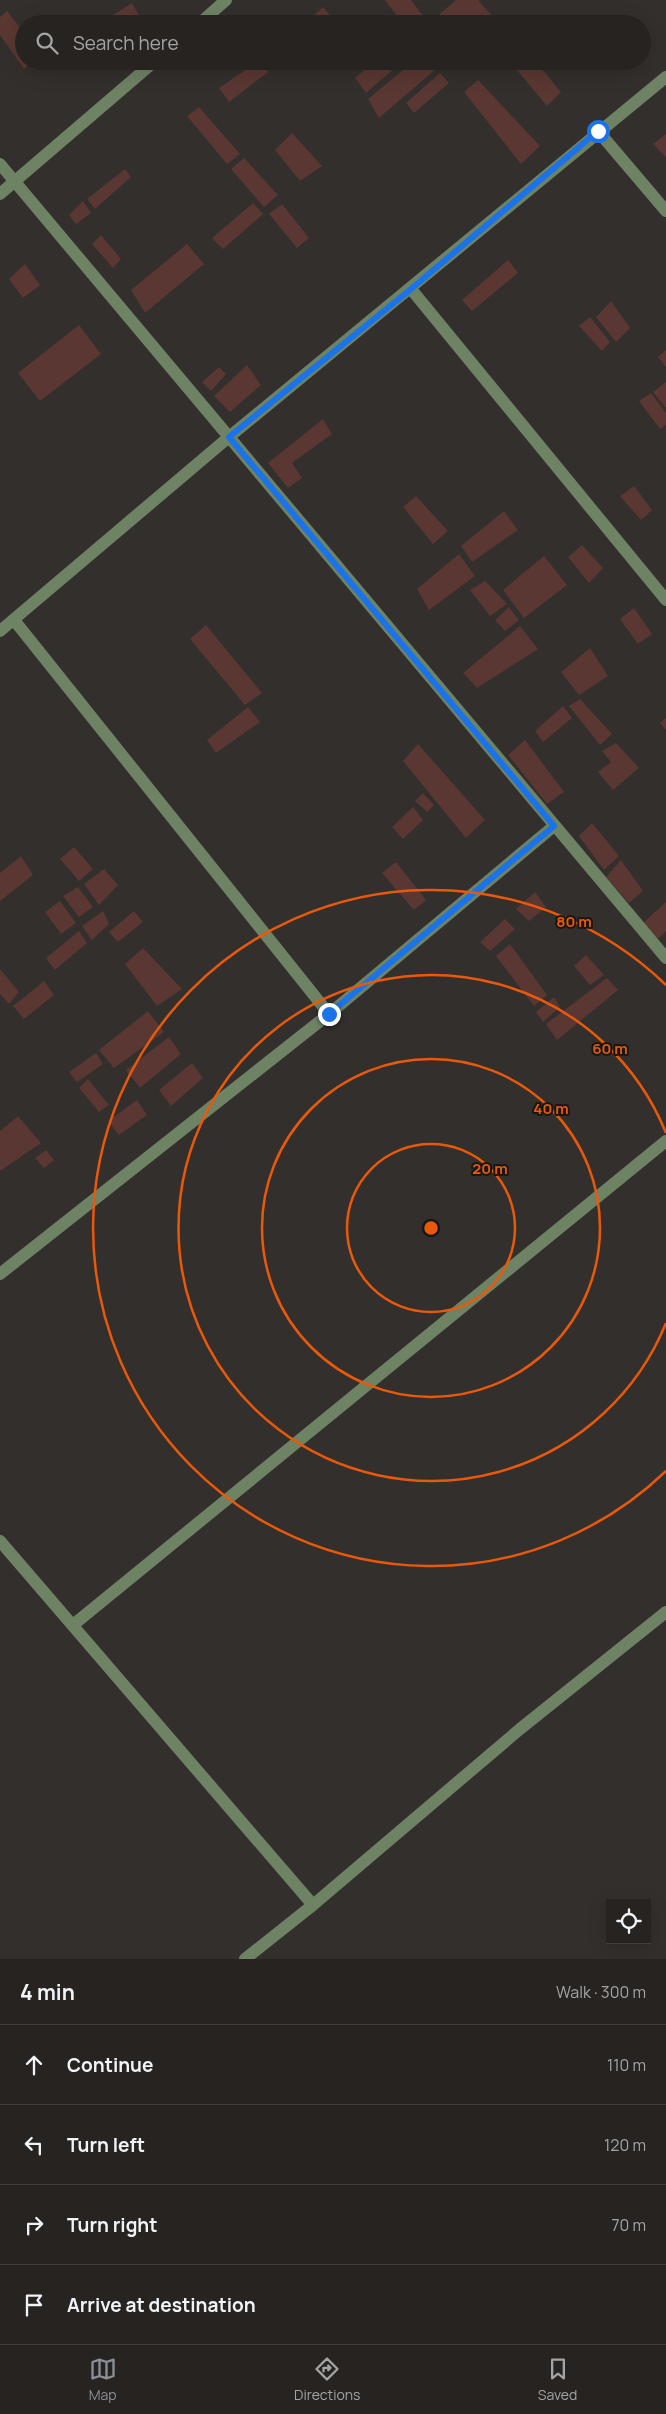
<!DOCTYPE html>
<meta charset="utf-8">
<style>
:root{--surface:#262321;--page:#322f2e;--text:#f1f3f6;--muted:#a4a4a5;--line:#42403f;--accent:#8c9099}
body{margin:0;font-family:Manrope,sans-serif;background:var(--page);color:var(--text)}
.controls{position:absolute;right:15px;bottom:15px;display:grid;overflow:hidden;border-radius:0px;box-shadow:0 5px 20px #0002}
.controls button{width:45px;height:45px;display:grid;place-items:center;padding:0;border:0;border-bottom:1px solid var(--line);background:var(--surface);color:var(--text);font:25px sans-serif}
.stop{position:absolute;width:15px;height:15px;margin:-11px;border:4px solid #1a73e8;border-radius:50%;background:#fff}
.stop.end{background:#1a73e8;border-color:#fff;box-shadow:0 1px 5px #0008}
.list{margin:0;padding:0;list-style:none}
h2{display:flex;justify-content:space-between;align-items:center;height:65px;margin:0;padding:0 20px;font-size:21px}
h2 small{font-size:16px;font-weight:400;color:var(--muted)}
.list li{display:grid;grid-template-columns:32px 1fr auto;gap:15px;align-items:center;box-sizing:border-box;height:80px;padding:0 20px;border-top:1px solid var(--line)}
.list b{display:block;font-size:19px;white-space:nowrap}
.list em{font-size:16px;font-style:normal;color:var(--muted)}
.icon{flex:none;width:28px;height:28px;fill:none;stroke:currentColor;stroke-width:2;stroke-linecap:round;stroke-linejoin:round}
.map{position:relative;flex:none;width:666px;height:1959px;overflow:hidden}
.search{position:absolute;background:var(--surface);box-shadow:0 5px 20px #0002;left:15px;right:15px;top:15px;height:55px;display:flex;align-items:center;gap:12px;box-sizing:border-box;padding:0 18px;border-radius:28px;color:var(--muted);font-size:19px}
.sheet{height:385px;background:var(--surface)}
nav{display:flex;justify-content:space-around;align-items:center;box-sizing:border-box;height:70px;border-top:1px solid var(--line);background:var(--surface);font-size:14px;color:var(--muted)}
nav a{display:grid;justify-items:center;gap:2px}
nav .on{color:var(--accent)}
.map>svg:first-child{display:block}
</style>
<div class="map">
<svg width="666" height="1959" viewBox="0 0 666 1959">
<rect width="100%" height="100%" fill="#322f2c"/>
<!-- building -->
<path fill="#5a3733" d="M 385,0 L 411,0 L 423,16 L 414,24 L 403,24 Z
M 456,0 L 478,0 L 495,19 L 489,24 L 428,24 Z
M 132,3 L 141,19 L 135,24 L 116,24 L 110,17 Z
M 323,7 L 337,24 L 305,24 Z
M 7,11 L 24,33 L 24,61 L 33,61 L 24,69 L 0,35 L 0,17 Z
M 258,61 L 268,72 L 229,102 L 219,88 Z
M 266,61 L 283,61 L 276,69 Z
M 336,61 L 355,61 L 344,71 Z
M 375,61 L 403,61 L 366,93 L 355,78 Z
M 414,61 L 431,61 L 437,68 L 379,118 L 368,99 Z
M 524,61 L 535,61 L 561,92 L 547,106 L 516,69 Z
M 440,73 L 449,83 L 414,113 L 406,103 Z
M 478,80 L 540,146 L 521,164 L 464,92 Z
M 199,107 L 240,154 L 227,164 L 187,116 Z
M 292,133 L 322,166 L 300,181 L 275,150 Z
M 666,134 L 666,157 L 653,144 Z
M 244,158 L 278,195 L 264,207 L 231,169 Z
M 125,169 L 131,177 L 95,209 L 87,199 Z
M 83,201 L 91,213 L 76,224 L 69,215 Z
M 253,203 L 263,214 L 223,249 L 212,238 Z
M 282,204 L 309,238 L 297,248 L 269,214 Z
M 101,235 L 121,259 L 113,268 L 92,244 Z
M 187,244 L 204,264 L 145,313 L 131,290 Z
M 508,260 L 518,273 L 472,311 L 462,300 Z
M 25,264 L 40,285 L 23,298 L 9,279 Z
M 611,301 L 630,328 L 616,342 L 596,317 Z
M 590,317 L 610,342 L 602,351 L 579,326 Z
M 79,325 L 101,354 L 40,401 L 18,373 Z
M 666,350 L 666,367 L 658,357 Z
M 247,365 L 261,385 L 230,412 L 214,396 Z
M 219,367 L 226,374 L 211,391 L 202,382 Z
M 666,382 L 666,408 L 653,392 Z
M 651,393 L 666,413 L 666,425 L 660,429 L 639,401 Z
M 323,419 L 332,434 L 292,463 L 302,478 L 288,488 L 268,463 Z
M 634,486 L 652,510 L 641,520 L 620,496 Z
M 416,496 L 448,531 L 433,544 L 403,507 Z
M 504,511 L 518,530 L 472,562 L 461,546 Z
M 582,545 L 603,568 L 589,583 L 568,557 Z
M 459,554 L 475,576 L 429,610 L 417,589 Z
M 544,556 L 567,585 L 524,618 L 503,590 Z
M 485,581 L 507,604 L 490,616 L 470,590 Z
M 509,607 L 519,620 L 505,631 L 495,620 Z
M 634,608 L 652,634 L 638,644 L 620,619 Z
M 206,625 L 262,693 L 245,705 L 190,639 Z
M 520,626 L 538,649 L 477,688 L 463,673 Z
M 590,648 L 608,676 L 579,695 L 561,672 Z
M 580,699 L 612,734 L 600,745 L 569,706 Z
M 563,706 L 572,718 L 543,742 L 535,731 Z
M 248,707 L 260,722 L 216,753 L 207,740 Z
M 666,718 L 666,730 L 660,723 Z
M 525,740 L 564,792 L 547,804 L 508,755 Z
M 616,743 L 639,768 L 613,790 L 598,772 L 611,762 L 602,751 Z
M 418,744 L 485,820 L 466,838 L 403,761 Z
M 423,793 L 434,805 L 427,812 L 415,801 Z
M 413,807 L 423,820 L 403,839 L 392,827 Z
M 592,823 L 619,856 L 604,870 L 579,836 Z
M 74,847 L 93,869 L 79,881 L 60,859 Z
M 21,856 L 33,875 L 0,901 L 0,873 Z
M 621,860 L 643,891 L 629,903 L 606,877 Z
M 396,862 L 426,900 L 414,910 L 382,873 Z
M 104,869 L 118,885 L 99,905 L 84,884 Z
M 78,887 L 93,907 L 79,917 L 63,896 Z
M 535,892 L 546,907 L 529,921 L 516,909 Z
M 60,901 L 76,923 L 61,934 L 45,912 Z
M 666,902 L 666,931 L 658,939 L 643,923 Z
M 103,911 L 109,924 L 92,940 L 82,926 Z
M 134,911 L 143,922 L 118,942 L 109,932 Z
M 505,919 L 515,929 L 490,951 L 480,942 Z
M 79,931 L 87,943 L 55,970 L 46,958 Z
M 510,944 L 547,995 L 534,1006 L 496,956 Z
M 143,948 L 182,989 L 157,1006 L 125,964 Z
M 586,955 L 604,975 L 590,985 L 574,966 Z
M 0,969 L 19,992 L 9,1004 L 0,994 Z
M 607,978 L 618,990 L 557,1040 L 546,1024 Z
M 44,981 L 54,995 L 24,1019 L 13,1006 Z
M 554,997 L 560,1007 L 543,1022 L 536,1012 Z
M 148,1011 L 164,1032 L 114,1068 L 99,1050 Z
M 169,1037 L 181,1054 L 140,1088 L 126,1070 Z
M 96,1053 L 103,1064 L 77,1082 L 69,1072 Z
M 192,1063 L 203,1078 L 171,1106 L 159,1090 Z
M 88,1079 L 109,1105 L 99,1112 L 79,1088 Z
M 137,1100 L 147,1115 L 119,1135 L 108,1121 Z
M 18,1116 L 41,1143 L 0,1171 L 0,1131 Z
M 46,1150 L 54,1160 L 44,1168 L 35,1158 Z"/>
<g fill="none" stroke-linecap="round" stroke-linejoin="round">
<!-- minor -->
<path stroke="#6e8264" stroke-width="12" d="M 199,24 L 226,0
M 598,131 L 666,211
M 0,164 L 666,958
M 0,194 L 155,61
M 411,289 L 666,600
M 14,620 L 329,1014
M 0,631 L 229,437 L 666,77
M 0,1274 L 329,1014 L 554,826
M 0,1541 L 313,1905
M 73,1625 L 666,1141
M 245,1959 L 313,1905 L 520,1729 L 666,1612"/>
</g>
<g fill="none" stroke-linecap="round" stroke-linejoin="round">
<!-- route -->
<path stroke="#1a73e8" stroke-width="6" d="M 329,1014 L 554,826 L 229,437 L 411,289 L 598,131"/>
</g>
<!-- distance rings -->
<g fill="none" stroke="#e8590c" stroke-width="2.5">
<circle cx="431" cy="1228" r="84"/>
<circle cx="431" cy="1228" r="169"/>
<path d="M666 1323A253 253 0 1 1 666 1133"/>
<path d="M666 1471A338 338 0 1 1 666 985"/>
</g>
<circle cx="431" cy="1228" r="8" fill="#e8590c" stroke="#181716" stroke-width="2.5"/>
<g font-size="15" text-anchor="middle" font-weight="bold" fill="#e8590c" stroke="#181716" stroke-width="4" stroke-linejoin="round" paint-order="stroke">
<text x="574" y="927">80 m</text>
<text x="610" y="1054">60 m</text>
<text x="551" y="1114">40 m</text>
<text x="490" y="1174">20 m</text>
</g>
</svg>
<div class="controls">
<button><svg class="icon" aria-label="locate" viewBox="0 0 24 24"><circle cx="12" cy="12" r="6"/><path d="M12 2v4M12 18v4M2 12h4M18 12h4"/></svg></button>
</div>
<div class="stop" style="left:598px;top:131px"></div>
<div class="stop end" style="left:329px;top:1014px"></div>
<div class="search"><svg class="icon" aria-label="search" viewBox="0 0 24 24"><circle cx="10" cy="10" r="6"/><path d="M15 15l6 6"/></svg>Search here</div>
</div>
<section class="sheet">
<h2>4 min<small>Walk · 300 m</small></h2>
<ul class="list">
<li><svg class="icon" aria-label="ahead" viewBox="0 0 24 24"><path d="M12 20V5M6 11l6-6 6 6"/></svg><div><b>Continue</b></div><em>110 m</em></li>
<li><svg class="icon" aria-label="left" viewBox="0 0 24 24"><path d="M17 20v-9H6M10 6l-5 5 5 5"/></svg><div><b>Turn left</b></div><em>120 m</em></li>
<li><svg class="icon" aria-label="right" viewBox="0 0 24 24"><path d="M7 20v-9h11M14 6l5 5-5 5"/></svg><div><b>Turn right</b></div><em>70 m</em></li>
<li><svg class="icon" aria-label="arrive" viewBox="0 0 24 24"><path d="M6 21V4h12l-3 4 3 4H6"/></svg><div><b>Arrive at destination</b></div></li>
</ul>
</section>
<nav>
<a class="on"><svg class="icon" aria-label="map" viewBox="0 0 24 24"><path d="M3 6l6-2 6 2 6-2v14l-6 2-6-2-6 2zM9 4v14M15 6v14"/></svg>Map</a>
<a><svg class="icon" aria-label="directions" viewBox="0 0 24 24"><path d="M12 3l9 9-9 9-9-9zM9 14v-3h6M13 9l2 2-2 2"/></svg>Directions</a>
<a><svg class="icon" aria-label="saved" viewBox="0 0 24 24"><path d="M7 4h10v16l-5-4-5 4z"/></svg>Saved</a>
</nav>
